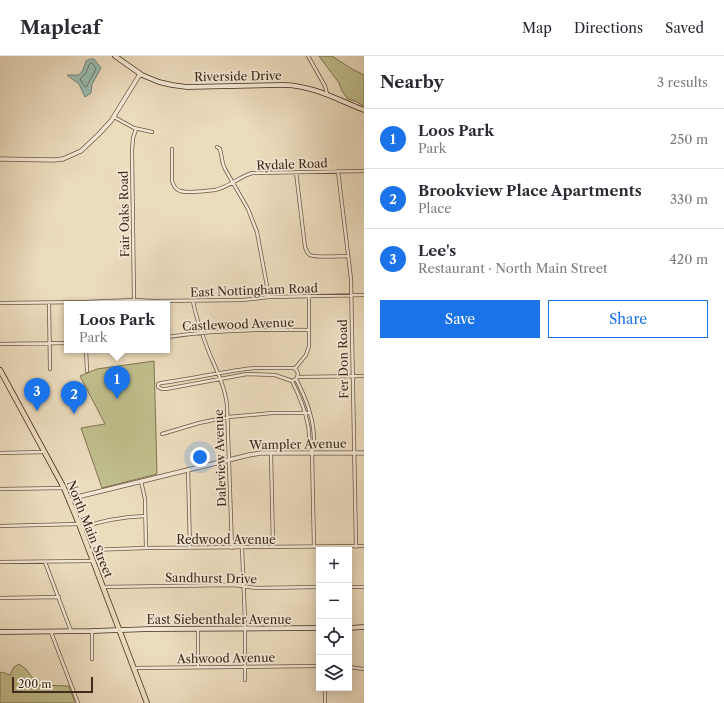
<!DOCTYPE html>
<meta charset="utf-8">
<style>
:root{--surface:#fff;--page:#f7f7f7;--text:#2b2b33;--muted:#7c7c81;--line:#e1e1e2;--accent:#1a73e8}
body{margin:0;font-family:"Libre Caslon Text",serif;background:var(--page);color:var(--text)}
.controls{position:absolute;right:12px;bottom:12px;display:grid;overflow:hidden;border-radius:0px;box-shadow:0 2px 10px #0003}
.controls button{width:36px;height:36px;display:grid;place-items:center;padding:0;border:0;border-bottom:1px solid var(--line);background:var(--surface);color:var(--text);font:20px sans-serif}
.scale{position:absolute;left:12px;bottom:10px;width:81px;box-sizing:border-box;padding-left:4px;border:2px solid #412a1c;border-top:0;font-size:11px;line-height:14px;white-space:nowrap;color:#412a1c;-webkit-text-stroke:3px #f3e8d5;paint-order:stroke}
.you{position:absolute;left:200px;top:401px;width:14px;height:14px;margin:-10px;border:3px solid #fff;border-radius:50%;background:#1a73e8;box-shadow:0 0 0 6px #1a73e833}
.badge{display:grid;place-items:center;width:26px;height:26px;border-radius:50%;background:var(--accent);color:#fff;font-size:13px;font-weight:700}
.pin{position:absolute;translate:-50% -33px;filter:drop-shadow(0 1px 2px #0008)}
.pin::after{content:'';position:absolute;top:21px;width:14px;height:12px;background:inherit;clip-path:polygon(0 0,100% 0,50% 100%)}
.popup{position:absolute;left:64px;top:245px;width:106px;height:52px;box-sizing:border-box;display:grid;place-content:center;border-radius:0px;background:var(--surface);filter:drop-shadow(0 1px 3px #0005);font-size:13px;white-space:nowrap;color:var(--muted)}
.popup b{font-size:15px;color:var(--text)}
.popup::after{content:'';position:absolute;left:50%;top:100%;margin-left:-8px;border:8px solid transparent;border-top-color:var(--surface)}
.list{margin:0;padding:0;list-style:none}
h2{display:flex;justify-content:space-between;align-items:center;height:52px;margin:0;padding:0 16px;font-size:17px}
h2 small{font-size:13px;font-weight:400;color:var(--muted)}
.list li{display:grid;grid-template-columns:26px 1fr auto;gap:12px;align-items:center;box-sizing:border-box;height:60px;padding:0 16px;border-top:1px solid var(--line)}
.list b{display:block;font-size:15px;white-space:nowrap}
.list p{margin:0;font-size:13px;white-space:nowrap;color:var(--muted)}
.list em{font-size:13px;font-style:normal;color:var(--muted)}
.actions{display:flex;gap:8px;padding:12px 16px}
.actions a{flex:1;padding:9px 0;border:1px solid var(--accent);border-radius:0px;text-align:center;font-size:14px;color:var(--accent)}
.actions .main{background:var(--accent);color:#fff}
.icon{flex:none;width:22px;height:22px;fill:none;stroke:currentColor;stroke-width:2;stroke-linecap:round;stroke-linejoin:round}
.map{position:relative;flex:none;width:364px;height:647px;overflow:hidden}
header{display:flex;align-items:center;gap:24px;box-sizing:border-box;height:56px;padding:0 20px;background:var(--surface);border-bottom:1px solid var(--line)}
header strong{font-size:19px}
nav{display:flex;gap:22px;margin-inline-start:auto;font-size:14px}
main{display:flex}
aside{flex:1;background:var(--surface)}
.map>svg:first-child{display:block}
</style>
<header>
<strong>Mapleaf</strong>
<nav><a>Map</a><a>Directions</a><a>Saved</a></nav>
</header>
<main>
<div class="map">
<svg width="364" height="647" viewBox="0 0 364 647">
<rect width="100%" height="100%" fill="#ecdcbe"/>
<filter id="stains"><feTurbulence type="fractalNoise" baseFrequency=".005" numOctaves="4"/><feColorMatrix values="0 0 0 0 .2 0 0 0 0 .09 0 0 0 0 .02 0 0 0 .5 -.17"/></filter>
<radialGradient id="worn" r=".72"><stop offset=".6" stop-color="#630" stop-opacity="0"/><stop offset="1" stop-color="#630" stop-opacity=".3"/></radialGradient>
<!-- green -->
<path fill="#c0be8c" stroke="#807454" d="M 319,0 L 332,0 L 352,13 L 364,19 L 364,50 L 355,45 L 348,43 L 342,35 L 339,27 Z
M 154,305 L 157,418 L 102,432 L 81,372 L 105,368 L 80,320 L 97,313 Z
M 19,608 L 26,613 L 38,629 L 69,630 L 75,647 L 0,647 L 0,617 L 2,616 L 10,619 L 14,611 Z"/>
<!-- water -->
<path fill="#99bcb2" stroke="#768276" d="M 90,3 L 94,3 L 101,12 L 92,28 L 91,37 L 85,41 L 79,28 L 67,19 L 79,19 L 83,14 L 86,5 Z"/>
<g fill="none" stroke-linecap="round" stroke-linejoin="round">
<!-- shore -->
<path stroke="#6d7367" stroke-width="1" d="M 91,7 L 93,8 L 96,13 L 89,26 L 87,30 L 85,31 L 80,23 L 86,17 L 89,9 Z"/>
<!-- minor casing -->
<g stroke="#6c5644" stroke-width="4">
<path id="minor" d="M 308,0 L 325,30 L 327,38
M 114,61 L 134,72 L 152,76
M 217,91 L 220,93 L 223,108 L 225,113 L 248,153 L 257,176 L 269,241
M 172,93 L 172,125 C 174,130 175,133 180,135 C 187,137 207,135 215,134 C 229,131 239,121 252,117 L 364,115
M 338,115 L 351,223 L 356,491
M 296,116 L 305,191 C 306,194 307,197 310,199 C 315,202 341,200 348,200
M 134,244 L 132,94 L 133,82 L 136,73
M 193,245 C 196,263 203,281 210,299 C 217,315 225,331 227,349 L 232,492
M 0,247 L 86,246 L 134,244 L 153,245 L 243,244 L 269,241 L 364,239
M 49,247 L 50,313
M 167,281 C 214,274 262,273 309,274
M 0,288 L 67,287
M 86,294 L 87,315
M 255,312 L 293,312 C 298,313 299,319 296,323 L 292,325 L 275,319 L 247,318 L 166,333 L 162,333 L 158,331 L 158,328 L 161,327 C 193,323 223,315 255,312 Z
M 295,312 L 297,310 L 306,299 L 309,290 L 309,241
M 298,321 L 364,320
M 296,323 C 306,342 314,363 314,384 C 314,389 314,392 312,397
M 292,325 C 299,339 305,353 308,369 C 310,378 308,389 312,397 L 314,491
M 162,378 L 199,367 L 228,361 L 272,357 L 310,357
M 0,397 L 45,396
M 271,397 L 273,491
M 188,413 L 190,492
M 141,425 L 145,443 L 146,492
M 0,433 L 64,432
M 0,470 L 79,468
M 81,472 C 103,464 122,461 145,460
M 242,492 L 245,565 L 245,624
M 89,494 L 146,492 L 364,490
M 0,506 L 92,505
M 45,506 L 71,575
M 103,531 L 232,529 L 243,530 L 256,532 L 319,531
M 349,531 L 364,531
M 0,542 L 59,541
M 198,572 L 198,611
M 92,575 L 92,603
M 51,576 L 78,647
M 349,611 L 364,613
M 134,612 L 319,610
M 325,632 L 325,647"/>
</g>
<!-- tertiary casing -->
<g stroke="#6c5644" stroke-width="5">
<path id="tertiary" d="M 0,103 L 53,104 L 63,103 L 81,95 L 98,79 L 111,65 L 140,18
M 70,444 L 77,441 L 249,399 L 261,397 L 364,397"/>
</g>
<!-- secondary casing -->
<g stroke="#412a1c" stroke-width="5.5">
<path id="secondary" d="M 115,0 L 142,19 L 159,26 L 172,29 L 187,31 L 283,29 C 312,29 338,44 364,54
M 349,572 L 364,571
M 0,576 L 92,575 L 151,573 L 319,572"/>
</g>
<!-- primary casing -->
<g stroke="#412a1c" stroke-width="6">
<path id="primary" d="M 0,314 L 64,432 L 79,468 L 147,647"/>
</g>
<!-- minor -->
<use href="#minor" stroke="#f3e8d5" stroke-width="2.5"/>
<!-- tertiary -->
<use href="#tertiary" stroke="#f3e8d5" stroke-width="3.5"/>
<!-- secondary -->
<use href="#secondary" stroke="#f3e8d5" stroke-width="4"/>
<!-- primary -->
<use href="#primary" stroke="#ecdcbe" stroke-width="4.5"/>
</g>
<g text-anchor="middle" dominant-baseline="central" stroke-width="3.5" stroke-linejoin="round" paint-order="stroke">
<!-- street labels -->
<g font-size="12" fill="#412a1c" stroke="#f3e8d5">
<text transform="translate(238 20) rotate(-1)">Riverside Drive</text>
<text transform="translate(292 108) rotate(-2)">Rydale Road</text>
<text transform="translate(124 158) rotate(-91)">Fair Oaks Road</text>
<text transform="translate(254 234) rotate(-2)">East Nottingham Road</text>
<text transform="translate(238 268) rotate(-2)">Castlewood Avenue</text>
<text transform="translate(343 303) rotate(-91)">Fer Don Road</text>
<text transform="translate(298 388) rotate(-1)">Wampler Avenue</text>
<text transform="translate(220 402) rotate(-92)">Daleview Avenue</text>
<text transform="translate(90 473) rotate(68)">North Main Street</text>
<text x="226" y="483">Redwood Avenue</text>
<text transform="translate(211 522) rotate(1)">Sandhurst Drive</text>
<text x="219" y="563">East Siebenthaler Avenue</text>
<text transform="translate(226 602) rotate(-1)">Ashwood Avenue</text>
</g>
</g>
<rect width="100%" height="100%" filter="url(#stains)"/>
<rect width="100%" height="100%" fill="url(#worn)"/>
</svg>
<div class="controls">
<button>+</button>
<button>−</button>
<button><svg class="icon" aria-label="locate" viewBox="0 0 24 24"><circle cx="12" cy="12" r="6"/><path d="M12 2v4M12 18v4M2 12h4M18 12h4"/></svg></button>
<button><svg class="icon" aria-label="layers" viewBox="0 0 24 24"><path d="M12 4l9 5-9 5-9-5zM3 14l9 5 9-5"/></svg></button>
</div>
<div class="scale">200 m</div>
<div class="you"></div>
<div class="pin badge" style="left:117px;top:343px">1</div>
<div class="popup"><b>Loos Park</b>Park</div>
<div class="pin badge" style="left:74px;top:358px">2</div>
<div class="pin badge" style="left:37px;top:355px">3</div>
</div>
<aside>
<h2>Nearby<small>3 results</small></h2>
<ul class="list">
<li><span class="badge">1</span><div><b>Loos Park</b><p>Park</p></div><em>250 m</em></li>
<li><span class="badge">2</span><div><b>Brookview Place Apartments</b><p>Place</p></div><em>330 m</em></li>
<li><span class="badge">3</span><div><b>Lee's</b><p>Restaurant · North Main Street</p></div><em>420 m</em></li>
</ul>
<div class="actions"><a class="main">Save</a><a>Share</a></div>
</aside>
</main>
